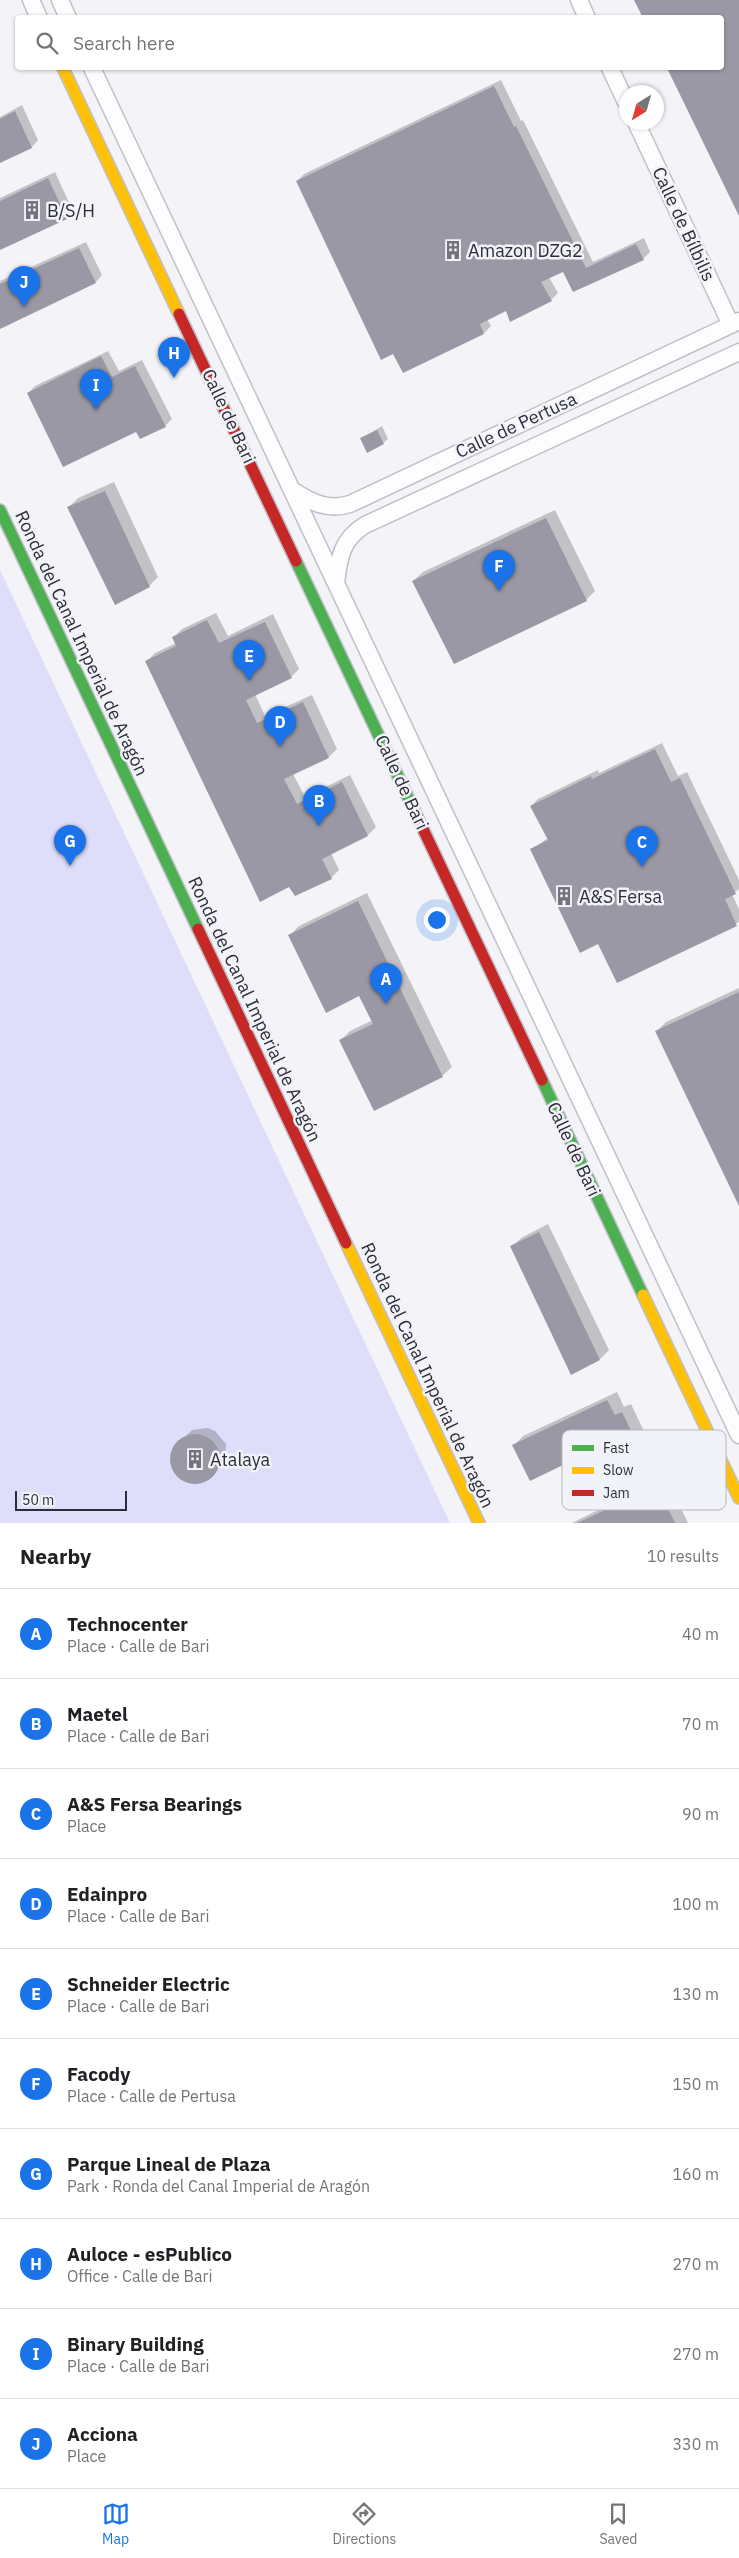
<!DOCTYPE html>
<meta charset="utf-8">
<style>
:root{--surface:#fff;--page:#f6f6f6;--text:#202124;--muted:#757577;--line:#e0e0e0;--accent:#1a73e8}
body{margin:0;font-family:"IBM Plex Sans",sans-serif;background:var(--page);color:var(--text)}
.compass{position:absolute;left:619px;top:85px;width:45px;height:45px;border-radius:50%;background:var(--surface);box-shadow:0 1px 4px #0004;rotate:217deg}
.scale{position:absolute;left:15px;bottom:12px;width:112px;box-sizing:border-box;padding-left:5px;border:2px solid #2d2d3a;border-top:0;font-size:14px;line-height:18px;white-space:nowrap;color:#2d2d3a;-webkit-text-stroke:4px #f2f2f9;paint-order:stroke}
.you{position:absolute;left:436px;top:919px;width:18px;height:18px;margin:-12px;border:4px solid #fff;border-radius:50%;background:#1a73e8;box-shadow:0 0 0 8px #1a73e833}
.badge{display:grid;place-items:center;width:32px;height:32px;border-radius:50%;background:var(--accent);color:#fff;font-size:16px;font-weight:700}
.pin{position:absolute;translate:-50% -41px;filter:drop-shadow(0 1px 2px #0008)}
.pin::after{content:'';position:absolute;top:26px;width:18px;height:15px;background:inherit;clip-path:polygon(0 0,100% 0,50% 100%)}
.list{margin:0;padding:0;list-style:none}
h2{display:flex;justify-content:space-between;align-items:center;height:65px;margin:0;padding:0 20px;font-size:21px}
h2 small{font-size:16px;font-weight:400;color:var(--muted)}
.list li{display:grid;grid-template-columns:32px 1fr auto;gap:15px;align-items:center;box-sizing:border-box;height:90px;padding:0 20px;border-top:1px solid var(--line)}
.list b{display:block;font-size:19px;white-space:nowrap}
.list p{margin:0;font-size:16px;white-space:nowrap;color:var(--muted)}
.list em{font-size:16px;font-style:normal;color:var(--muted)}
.icon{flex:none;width:28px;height:28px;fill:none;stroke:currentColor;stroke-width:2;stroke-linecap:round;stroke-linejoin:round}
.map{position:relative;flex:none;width:739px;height:1523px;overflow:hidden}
.search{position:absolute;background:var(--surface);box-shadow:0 1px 4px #0004;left:15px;right:15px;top:15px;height:55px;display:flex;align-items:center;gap:12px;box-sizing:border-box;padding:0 18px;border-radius:5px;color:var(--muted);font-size:19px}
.sheet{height:965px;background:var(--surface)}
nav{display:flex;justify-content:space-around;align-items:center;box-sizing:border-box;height:70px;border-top:1px solid var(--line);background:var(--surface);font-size:14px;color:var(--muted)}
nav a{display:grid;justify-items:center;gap:2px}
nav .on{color:var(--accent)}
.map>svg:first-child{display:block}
</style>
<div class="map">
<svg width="739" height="1523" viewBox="0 0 739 1523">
<rect width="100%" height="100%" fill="#f3f3f8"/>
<!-- green -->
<path fill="#dedefa" d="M 0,570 L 450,1523 L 0,1523 Z"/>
<!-- shadow -->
<path fill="#0003" d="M 636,0 L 739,0 L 739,213 L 668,68 L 722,68 L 722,18 Z
M 501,80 L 521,121 L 523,120 L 593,262 L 644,238 L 650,252 L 643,259 L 574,291 L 563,270 L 549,277 L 558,293 L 551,300 L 507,309 L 487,319 L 491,326 L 484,333 L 297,181 L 304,174 Z
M 22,105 L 38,140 L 32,147 L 0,162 L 0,117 Z
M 55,172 L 73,211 L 67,218 L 0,248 L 0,198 Z
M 86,242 L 102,275 L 96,282 L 0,328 L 0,281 Z
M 108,351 L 119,371 L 142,360 L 172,419 L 165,426 L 137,430 L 28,393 L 35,386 Z
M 382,426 L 388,439 L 383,443 L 362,438 Z
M 114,482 L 158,577 L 149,586 L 69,507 L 78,498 Z
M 555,510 L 595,591 L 586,600 L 413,581 L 423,572 Z
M 216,613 L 228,636 L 273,614 L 299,669 L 291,677 L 255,694 L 265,716 L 312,695 L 337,749 L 329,757 L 293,774 L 305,797 L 350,775 L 376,827 L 368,835 L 331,853 L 339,870 L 331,878 L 295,895 L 147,661 L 155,653 L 176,643 L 174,637 L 182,629 Z
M 662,743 L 678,776 L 687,772 L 739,880 L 739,889 L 732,894 L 739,909 L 739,922 L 617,982 L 599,942 L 532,849 L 548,838 L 531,806 L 538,799 L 598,770 L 599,773 Z
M 367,893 L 452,1067 L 442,1076 L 341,1040 L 350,1031 L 373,1020 L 360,994 L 290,935 L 299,926 Z
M 739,988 L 739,1203 L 657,1031 L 666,1022 Z
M 548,1224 L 609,1350 L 600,1359 L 572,1373 L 512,1247 L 521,1238 Z
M 617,1392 L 624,1407 L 631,1404 L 688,1523 L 572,1523 L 620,1499 L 595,1448 L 514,1445 L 523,1436 Z
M 208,1428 L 215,1431 L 226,1444 L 225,1460 L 207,1480 L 190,1482 L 176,1473 L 173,1466 L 173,1449 L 192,1430 Z"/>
<!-- building -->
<path fill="#9998a4" d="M 634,0 L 739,0 L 739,216 L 667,68 L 722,68 L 722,18 L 643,18 Z
M 494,86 L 514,127 L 516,126 L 586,268 L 636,244 L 644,260 L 573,292 L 563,272 L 541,282 L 552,301 L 510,322 L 506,311 L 480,324 L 484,334 L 403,373 L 393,354 L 381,360 L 296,181 Z
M 15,111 L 32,148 L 0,163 L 0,119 Z
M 48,178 L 67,219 L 0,250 L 0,201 Z
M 79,248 L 96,283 L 0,329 L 0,284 Z
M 101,356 L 112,377 L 135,366 L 166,427 L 140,439 L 136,432 L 63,467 L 27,393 Z
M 377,430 L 384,444 L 367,453 L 360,438 Z
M 105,491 L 150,587 L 115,605 L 67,507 Z
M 546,518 L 587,601 L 454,664 L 412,581 Z
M 207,620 L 219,643 L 265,622 L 292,678 L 246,700 L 257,723 L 303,702 L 329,758 L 284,779 L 297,804 L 342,782 L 368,836 L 322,859 L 332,879 L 295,896 L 289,887 L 260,902 L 145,661 L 176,646 L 172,637 Z
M 655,749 L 671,782 L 680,778 L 736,894 L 725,899 L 737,926 L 617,983 L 598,944 L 580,953 L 530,849 L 548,840 L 530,806 L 591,776 L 592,779 Z
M 358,901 L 443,1077 L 374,1111 L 339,1040 L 373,1024 L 359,996 L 326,1013 L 288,935 Z
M 739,992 L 739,1206 L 655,1031 Z
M 539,1232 L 600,1360 L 571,1375 L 510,1246 Z
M 607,1400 L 615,1415 L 622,1412 L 675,1523 L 577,1523 L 620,1503 L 594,1450 L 530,1481 L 512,1445 Z
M170 1459a25 25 0 1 1 50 0a25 25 0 1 1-50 0Z"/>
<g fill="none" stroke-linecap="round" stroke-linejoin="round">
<!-- street casing -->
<g stroke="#bfc0c8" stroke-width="19">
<path id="street" d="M 31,0 L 39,18
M 60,0 L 68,18
M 579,0 L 587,18
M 92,68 L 739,1435
M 610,68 L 626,102
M 636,122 L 731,325
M 292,490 C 311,502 327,511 350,504 L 739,321
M 336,583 C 339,557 342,539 365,525 L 739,352"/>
</g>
<!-- fast casing -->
<g stroke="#bfc0c8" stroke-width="14">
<path id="fast" d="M 0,510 L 198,929
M 296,561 L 414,810
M 542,1080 L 643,1295"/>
</g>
<!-- slow casing -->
<g stroke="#bfc0c8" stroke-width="14">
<path id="slow" d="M 63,68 L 179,314
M 346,1243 L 479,1523
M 643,1295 L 739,1498"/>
</g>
<!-- jam casing -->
<g stroke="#bfc0c8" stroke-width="14">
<path id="jam" d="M 179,314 L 296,561
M 414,810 L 542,1080
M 198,929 L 346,1243"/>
</g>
<!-- street -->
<use href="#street" stroke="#fdfdfe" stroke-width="16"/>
<!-- fast -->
<use href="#fast" stroke="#4caf50" stroke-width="11"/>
<!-- slow -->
<use href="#slow" stroke="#ffc107" stroke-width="11"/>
<!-- jam -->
<use href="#jam" stroke="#c62828" stroke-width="11"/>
</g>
<!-- icons -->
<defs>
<g id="building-bare" transform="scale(1.5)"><path d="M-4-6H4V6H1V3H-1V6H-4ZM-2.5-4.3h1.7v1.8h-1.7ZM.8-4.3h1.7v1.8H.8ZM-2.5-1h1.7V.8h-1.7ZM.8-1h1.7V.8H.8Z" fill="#72727c" stroke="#f2f2f9" stroke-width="2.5" paint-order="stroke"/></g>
</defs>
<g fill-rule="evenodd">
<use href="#building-bare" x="32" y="210"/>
<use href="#building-bare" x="453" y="250"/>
<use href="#building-bare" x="564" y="896"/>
<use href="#building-bare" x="195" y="1459"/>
</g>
<g text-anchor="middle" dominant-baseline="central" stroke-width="5" stroke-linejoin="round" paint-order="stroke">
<!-- poi labels -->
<g font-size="18" fill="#2d2d3a" stroke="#f2f2f9" text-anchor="start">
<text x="47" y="210">B/S/H</text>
<text x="468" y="250">Amazon DZG2</text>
<text x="579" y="896">A&amp;S Fersa</text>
<text x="210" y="1459">Atalaya</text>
</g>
<!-- street labels -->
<g font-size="18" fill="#2d2d3a" stroke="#f2f2f9">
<text transform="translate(684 224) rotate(65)">Calle de Bílbilis</text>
<text transform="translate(229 416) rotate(65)">Calle de Bari</text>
<text transform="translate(516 425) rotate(-25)">Calle de Pertusa</text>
<text transform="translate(82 643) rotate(65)">Ronda del Canal Imperial de Aragón</text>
<text transform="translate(402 782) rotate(65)">Calle de Bari</text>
<text transform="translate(255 1009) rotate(65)">Ronda del Canal Imperial de Aragón</text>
<text transform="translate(574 1149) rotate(65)">Calle de Bari</text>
<text transform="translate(428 1375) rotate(65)">Ronda del Canal Imperial de Aragón</text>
</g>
</g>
<!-- legend -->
<rect x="562" y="1430" width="164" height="80" rx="8" fill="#f2f2f9" stroke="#b7b7c0" stroke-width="1"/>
<rect x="572" y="1445" width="22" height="6" fill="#4caf50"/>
<rect x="572" y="1467" width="22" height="7" fill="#ffc107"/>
<rect x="572" y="1490" width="22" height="6" fill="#c62828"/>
<g font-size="14" fill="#2d2d3a">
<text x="603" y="1453">Fast</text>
<text x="603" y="1475">Slow</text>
<text x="603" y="1498">Jam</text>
</g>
</svg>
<svg class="compass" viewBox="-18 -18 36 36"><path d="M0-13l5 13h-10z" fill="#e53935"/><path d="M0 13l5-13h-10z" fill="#757577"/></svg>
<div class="scale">50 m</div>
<div class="you"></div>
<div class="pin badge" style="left:386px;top:1004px">A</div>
<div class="pin badge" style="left:319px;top:826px">B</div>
<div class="pin badge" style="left:642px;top:867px">C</div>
<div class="pin badge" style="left:280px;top:747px">D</div>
<div class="pin badge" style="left:249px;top:681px">E</div>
<div class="pin badge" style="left:499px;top:591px">F</div>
<div class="pin badge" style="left:70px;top:866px">G</div>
<div class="pin badge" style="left:174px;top:378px">H</div>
<div class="pin badge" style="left:96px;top:410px">I</div>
<div class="pin badge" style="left:24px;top:307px">J</div>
<div class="search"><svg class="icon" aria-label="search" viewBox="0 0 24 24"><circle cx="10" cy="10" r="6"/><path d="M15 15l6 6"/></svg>Search here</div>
</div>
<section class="sheet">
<h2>Nearby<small>10 results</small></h2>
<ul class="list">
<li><span class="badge">A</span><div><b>Technocenter</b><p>Place · Calle de Bari</p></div><em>40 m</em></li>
<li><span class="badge">B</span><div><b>Maetel</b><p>Place · Calle de Bari</p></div><em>70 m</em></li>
<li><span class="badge">C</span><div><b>A&amp;S Fersa Bearings</b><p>Place</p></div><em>90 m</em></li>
<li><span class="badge">D</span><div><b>Edainpro</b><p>Place · Calle de Bari</p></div><em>100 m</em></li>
<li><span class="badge">E</span><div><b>Schneider Electric</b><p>Place · Calle de Bari</p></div><em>130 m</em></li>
<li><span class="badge">F</span><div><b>Facody</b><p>Place · Calle de Pertusa</p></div><em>150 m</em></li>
<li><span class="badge">G</span><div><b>Parque Lineal de Plaza</b><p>Park · Ronda del Canal Imperial de Aragón</p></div><em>160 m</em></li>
<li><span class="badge">H</span><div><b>Auloce - esPublico</b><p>Office · Calle de Bari</p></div><em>270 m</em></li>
<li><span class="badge">I</span><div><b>Binary Building</b><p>Place · Calle de Bari</p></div><em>270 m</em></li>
<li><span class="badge">J</span><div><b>Acciona</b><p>Place</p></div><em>330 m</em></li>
</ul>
</section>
<nav>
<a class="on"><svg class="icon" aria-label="map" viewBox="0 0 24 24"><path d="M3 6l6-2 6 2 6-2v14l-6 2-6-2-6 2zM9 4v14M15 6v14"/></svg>Map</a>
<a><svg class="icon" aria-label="directions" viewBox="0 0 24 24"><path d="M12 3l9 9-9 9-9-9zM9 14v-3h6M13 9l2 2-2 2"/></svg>Directions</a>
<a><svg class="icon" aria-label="saved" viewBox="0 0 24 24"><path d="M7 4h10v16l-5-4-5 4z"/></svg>Saved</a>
</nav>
